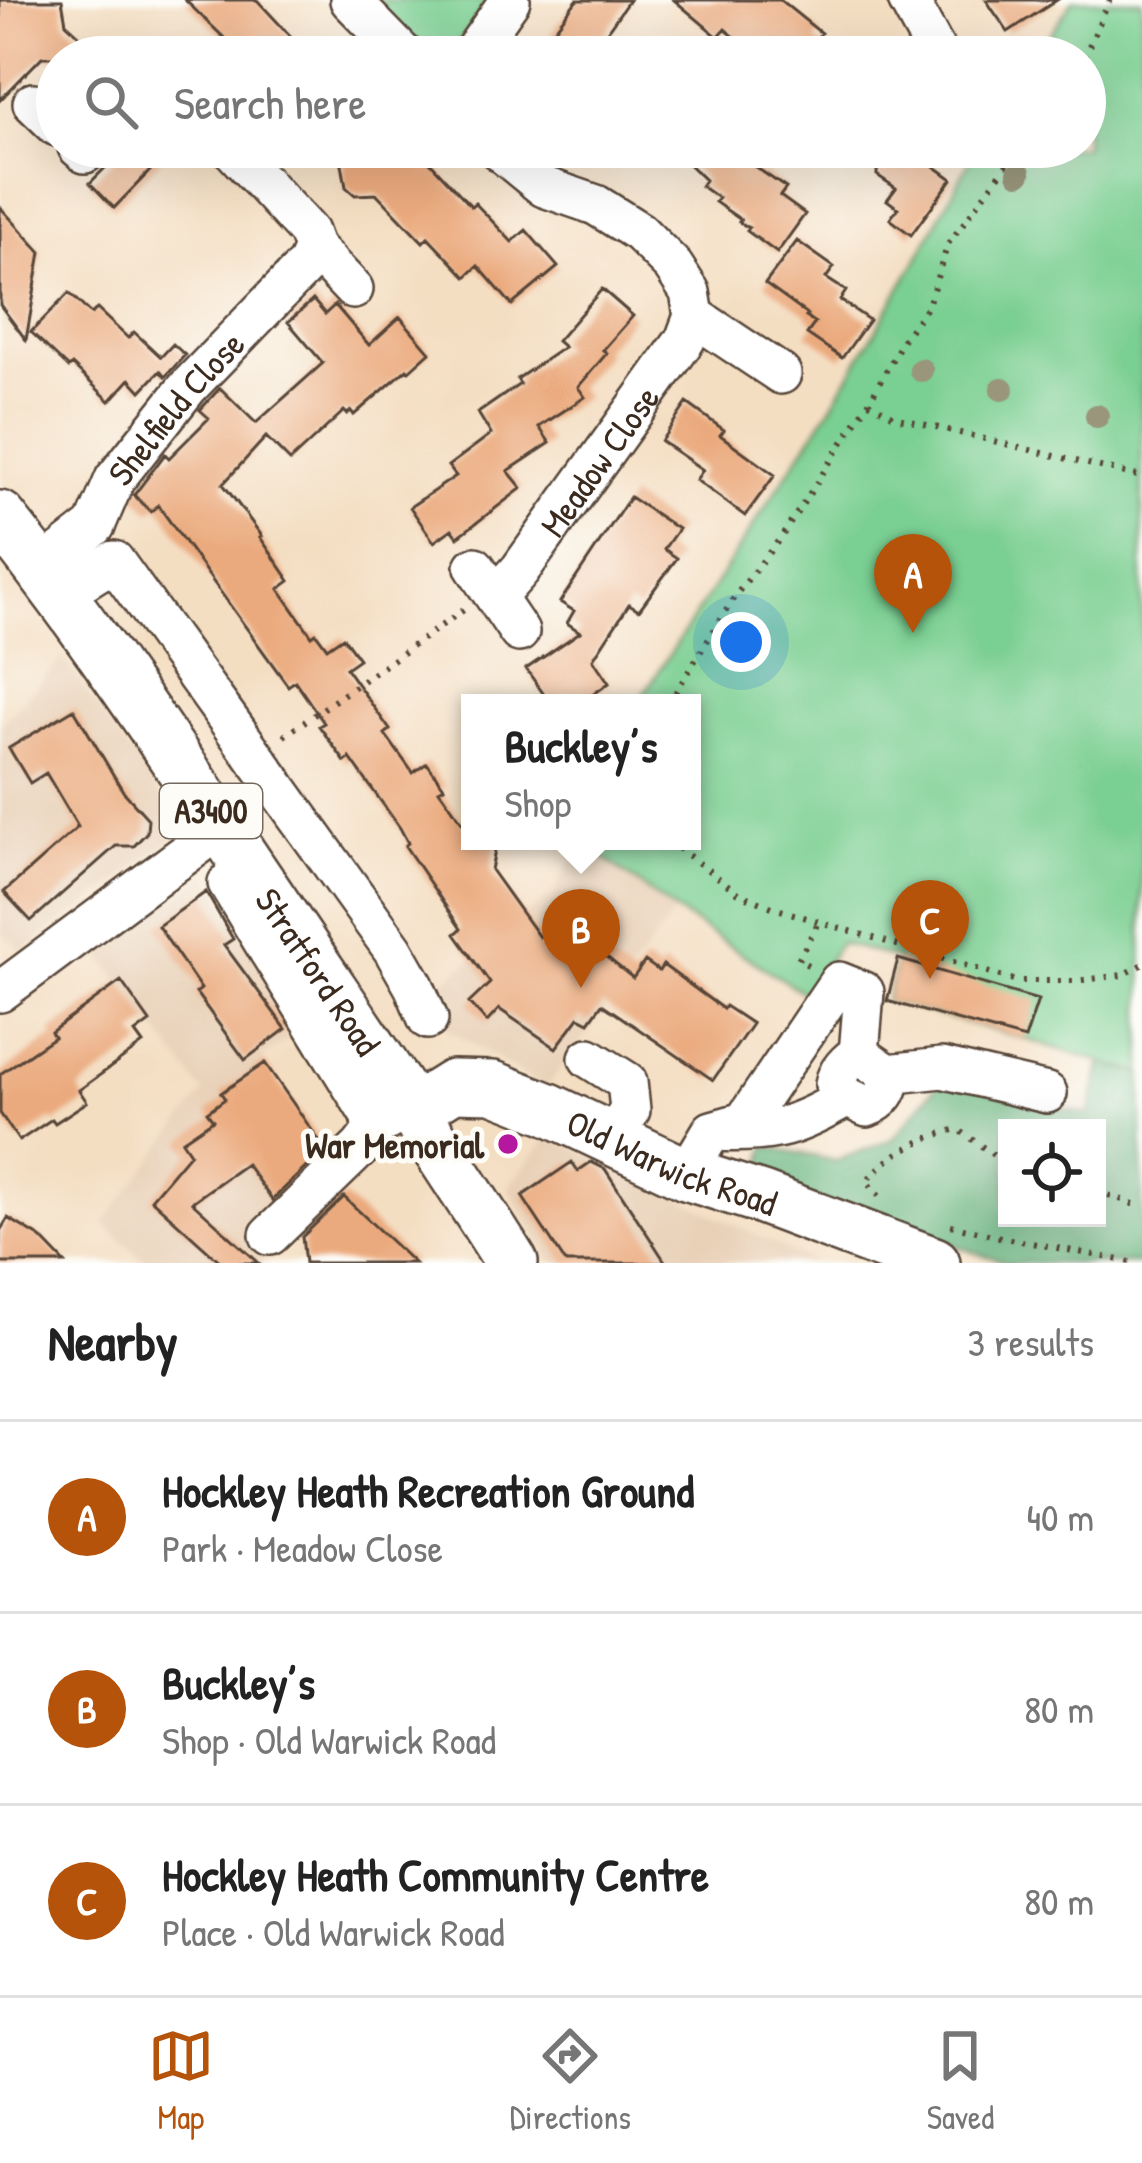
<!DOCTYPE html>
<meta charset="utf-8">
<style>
:root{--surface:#fff;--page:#f2f2f2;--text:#222;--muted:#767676;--line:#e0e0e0;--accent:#b45309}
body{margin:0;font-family:"Patrick Hand",sans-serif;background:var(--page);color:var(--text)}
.controls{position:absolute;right:36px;bottom:36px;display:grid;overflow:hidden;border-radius:0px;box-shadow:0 12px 48px #0002}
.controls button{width:108px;height:108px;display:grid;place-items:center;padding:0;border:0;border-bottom:3px solid var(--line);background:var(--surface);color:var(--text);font:60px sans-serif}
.you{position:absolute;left:741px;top:642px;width:42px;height:42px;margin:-30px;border:9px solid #fff;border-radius:50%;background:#1a73e8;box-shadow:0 0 0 18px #1a73e833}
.badge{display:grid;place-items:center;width:78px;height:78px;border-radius:50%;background:var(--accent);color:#fff;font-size:39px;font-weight:700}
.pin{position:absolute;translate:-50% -99px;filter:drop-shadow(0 3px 6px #0008)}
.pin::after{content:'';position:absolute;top:63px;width:42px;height:36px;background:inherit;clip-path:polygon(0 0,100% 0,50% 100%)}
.popup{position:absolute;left:461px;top:694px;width:240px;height:156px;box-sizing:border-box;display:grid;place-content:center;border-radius:0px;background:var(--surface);filter:drop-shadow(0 3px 9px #0005);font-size:39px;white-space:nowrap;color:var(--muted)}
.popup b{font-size:45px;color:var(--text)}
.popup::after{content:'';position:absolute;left:50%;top:100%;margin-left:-24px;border:24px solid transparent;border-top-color:var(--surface)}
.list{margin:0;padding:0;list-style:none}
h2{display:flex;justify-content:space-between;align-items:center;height:156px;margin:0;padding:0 48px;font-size:51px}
h2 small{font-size:39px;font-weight:400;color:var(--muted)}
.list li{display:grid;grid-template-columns:78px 1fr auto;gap:36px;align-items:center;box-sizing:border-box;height:192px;padding:0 48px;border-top:3px solid var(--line)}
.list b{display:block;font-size:45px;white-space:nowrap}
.list p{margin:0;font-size:39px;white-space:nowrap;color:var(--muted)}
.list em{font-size:39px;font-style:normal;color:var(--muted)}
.icon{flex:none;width:66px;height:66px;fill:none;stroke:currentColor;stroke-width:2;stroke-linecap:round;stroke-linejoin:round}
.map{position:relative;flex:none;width:1142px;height:1263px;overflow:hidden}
.search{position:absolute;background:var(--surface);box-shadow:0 12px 48px #0002;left:36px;right:36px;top:36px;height:132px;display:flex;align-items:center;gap:30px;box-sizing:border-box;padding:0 42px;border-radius:66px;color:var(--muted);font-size:45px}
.sheet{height:732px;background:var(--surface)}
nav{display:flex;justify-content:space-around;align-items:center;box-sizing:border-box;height:168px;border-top:3px solid var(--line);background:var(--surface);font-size:33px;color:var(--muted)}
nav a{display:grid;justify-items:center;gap:6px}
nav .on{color:var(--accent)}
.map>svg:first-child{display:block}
</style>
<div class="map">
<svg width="1142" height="1263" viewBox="0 0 1142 1263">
<rect width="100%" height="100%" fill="#fdfcf7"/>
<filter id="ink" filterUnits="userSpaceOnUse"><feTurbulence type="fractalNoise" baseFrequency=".00833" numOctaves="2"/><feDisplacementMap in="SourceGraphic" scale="24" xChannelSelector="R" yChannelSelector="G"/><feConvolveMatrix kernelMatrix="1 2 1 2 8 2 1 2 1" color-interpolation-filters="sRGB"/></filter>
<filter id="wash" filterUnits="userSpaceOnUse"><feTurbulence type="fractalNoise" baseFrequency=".004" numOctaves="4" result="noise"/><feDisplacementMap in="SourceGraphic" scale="48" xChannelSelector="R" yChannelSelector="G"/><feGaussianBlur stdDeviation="2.7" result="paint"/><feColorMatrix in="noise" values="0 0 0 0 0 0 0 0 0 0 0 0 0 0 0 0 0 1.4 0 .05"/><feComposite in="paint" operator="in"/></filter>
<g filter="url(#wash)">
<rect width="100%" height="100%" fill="#f4dec2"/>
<!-- built -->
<path fill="#e8cfb5" d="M 63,658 L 185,829 L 23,952 L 0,932 L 0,726 Z
M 581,841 L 675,911 L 546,1089 L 447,1028 L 444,981 L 554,893 Z
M 207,876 L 302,1029 L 262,1058 L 331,1158 L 300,1226 L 262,1263 L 148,1263 L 103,1224 L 204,1093 L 98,951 Z
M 548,1137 L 597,1158 L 814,1263 L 554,1263 L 508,1188 Z"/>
<!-- green -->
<path fill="#7acf92" stroke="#5a7c58" stroke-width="3" d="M 369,0 L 489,0 C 481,12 471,32 459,40 C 418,65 392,27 369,0 Z
M 1073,0 L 1142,0 L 1142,1074 L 1025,1039 L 886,1001 L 898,959 L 840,943 L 805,994 L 675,911 L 581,841 L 692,841 L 692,703 L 638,703 L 831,407 L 916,262 L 977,147 L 1085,147 L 1085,57 L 1035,57 Z"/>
<!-- forest -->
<path fill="#63b27c" stroke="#4f6e4d" stroke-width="3" fill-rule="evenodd" d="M 1102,1062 L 1142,1074 L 1142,1263 L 1009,1263 L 759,1184 L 766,1146 L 836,1161 L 893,1139 L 941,1080 L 1089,1115 ZM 1007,1128 L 1097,1128 L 1097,1218 L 1007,1218 Z"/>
<g id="blocks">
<!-- building -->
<path fill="#ebaa7e" d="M 0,0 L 62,0 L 66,23 L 103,57 L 42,57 L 0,100 Z
M 185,0 L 257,0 L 310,57 L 244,57 Z
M 577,0 L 629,0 L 589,57 L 573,57 L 548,38 Z
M 674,0 L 780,0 L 821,33 L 815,41 L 836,57 L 759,57 L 725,29 L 718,37 Z
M 986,0 L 1057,0 L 1008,32 Z
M 126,147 L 173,147 L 114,208 L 90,183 Z
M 339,147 L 416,147 L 471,206 L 475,203 L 512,242 L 526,230 L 558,267 L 512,305 L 478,266 L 466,277 L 428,237 L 423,242 L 377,194 L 355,195 L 346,187 Z
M 671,147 L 746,147 L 748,162 L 786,188 L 780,196 L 805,214 L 777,253 L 747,231 L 749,228 L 739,222 L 741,220 L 715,202 L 718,198 L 701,186 L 705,180 Z
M 878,147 L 908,147 L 952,179 L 911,235 L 890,219 L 898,208 L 887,200 L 896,188 L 877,175 Z
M 0,207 L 41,252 L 26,340 L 0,305 Z
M 797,241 L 834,267 L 826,278 L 846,291 L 840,300 L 869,320 L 842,358 L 807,334 L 815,323 L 806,317 L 808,315 L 765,284 Z
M 602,289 L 633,316 L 603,350 L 607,353 L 578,387 L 585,397 L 539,427 L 550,443 L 508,471 L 522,488 L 458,537 L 452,529 L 434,542 L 410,507 L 456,476 L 448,466 L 491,434 L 478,413 L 520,384 L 517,379 L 564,347 L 557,341 Z
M 69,293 L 91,314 L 97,309 L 128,338 L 134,332 L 161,357 L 173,344 L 185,355 L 165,377 L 160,371 L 141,391 L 130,379 L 110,401 L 72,365 L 69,368 L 31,332 Z
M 313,300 L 325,314 L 335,305 L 369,345 L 400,317 L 430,352 L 409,371 L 407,369 L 354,415 L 351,411 L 347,414 L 344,411 L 290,461 L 266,437 L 223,484 L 262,536 L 260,537 L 290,581 L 279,589 L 312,636 L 316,633 L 327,648 L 343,637 L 359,659 L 346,668 L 390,730 L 385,734 L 413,773 L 427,763 L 444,787 L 439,790 L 470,833 L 470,841 L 497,841 L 491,870 L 539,937 L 545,931 L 578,962 L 590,944 L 633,978 L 645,961 L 659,971 L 663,965 L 723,1009 L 725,1006 L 752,1024 L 713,1080 L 602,1004 L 589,1022 L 579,1017 L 556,1048 L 499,1009 L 487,1022 L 469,1003 L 490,983 L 455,934 L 461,929 L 405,846 L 408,843 L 400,828 L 350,758 L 345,762 L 319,726 L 324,723 L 295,681 L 288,686 L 158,505 L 151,512 L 134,495 L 165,454 L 169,458 L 209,418 L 200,410 L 220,388 L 256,423 L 323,363 L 288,322 Z
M 687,403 L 724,430 L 720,435 L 775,475 L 745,516 L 696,480 L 703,470 L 661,441 Z
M 630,497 L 678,529 L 664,549 L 677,558 L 639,610 L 629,604 L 593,659 L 609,683 L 581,703 L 550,703 L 526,669 L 580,632 L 567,623 L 574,611 L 560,602 Z
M 74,709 L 123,791 L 148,819 L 147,832 L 134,846 L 116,846 L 31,921 L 4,892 L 78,827 L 46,773 L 30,783 L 9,748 Z
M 206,892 L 233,939 L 224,945 L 286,1029 L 245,1060 L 196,993 L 201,989 L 158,926 Z
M 898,959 L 1038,1000 L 1025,1039 L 887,1001 Z
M 121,981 L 150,1022 L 135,1033 L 143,1044 L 79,1090 L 87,1102 L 55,1123 L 52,1119 L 19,1141 L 0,1113 L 0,1074 L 54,1037 L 51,1032 Z
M 265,1063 L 325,1149 L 272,1200 L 246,1164 L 192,1202 L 259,1263 L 222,1263 L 151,1199 L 190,1153 L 182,1141 L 213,1120 L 207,1112 L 225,1099 L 221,1093 Z
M 572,1162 L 578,1171 L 591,1162 L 605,1169 L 666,1263 L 566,1263 L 522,1196 Z
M 344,1197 L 414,1263 L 305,1263 L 302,1237 Z
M 8,1218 L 41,1238 L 65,1263 L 0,1263 L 0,1231 Z"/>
</g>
</g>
<g filter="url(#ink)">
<use href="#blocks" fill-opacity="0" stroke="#574537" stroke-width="3"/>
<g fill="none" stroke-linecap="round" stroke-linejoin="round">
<!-- minor casing -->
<g stroke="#574537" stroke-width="44">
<g id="minor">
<path d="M 350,0 L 406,57"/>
<path d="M 908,0 L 939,57"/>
<path d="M 470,57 L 510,0"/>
<path d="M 33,103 L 57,126"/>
<path d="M 78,147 L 85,153 L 92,147"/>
<path d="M 495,147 L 544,187 L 596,205 L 639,232 L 673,266 L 690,292 L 694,316 L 781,374"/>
<path d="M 314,248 L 353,289"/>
<path d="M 475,567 L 519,632"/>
<path id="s1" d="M 41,568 L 95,526 L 115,479 L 188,387 L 307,264 L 314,248 L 308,232 L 230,147"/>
<path d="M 60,595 L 114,561 L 393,949 L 414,986 L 428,1019"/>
<path id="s2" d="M 496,597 L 520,570 L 685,340 L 694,316"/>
<path d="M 228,883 L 269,951"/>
<path d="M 295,935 L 269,951 L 377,1126 L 410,1107"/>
<path d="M 0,992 L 222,827"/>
<path d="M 859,1054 L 888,1074 C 893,1089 881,1102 867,1107 L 847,1097 L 835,1084 C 837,1072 848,1060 859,1054 Z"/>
<path d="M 589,1058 L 627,1082 L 630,1110 L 611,1140"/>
<path d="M 888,1074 L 942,1068 L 1047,1093"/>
<path d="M 717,1131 C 775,1134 798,1126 847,1097"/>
<path d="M 686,1174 L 712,1131 L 744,1122 L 839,982 L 864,992 L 859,1054"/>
<path d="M 270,1235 L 361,1147 L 377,1126"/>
</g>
</g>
<!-- major casing -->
<g stroke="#574537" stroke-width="56">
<g id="major">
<path id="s3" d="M 0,517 C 93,633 176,759 259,882 C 344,1009 431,1134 512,1263"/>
<path id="s4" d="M 413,1111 L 453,1086 L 493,1087 L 549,1109 L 686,1174 L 762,1198 L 934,1263"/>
</g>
</g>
<!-- path -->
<path stroke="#574537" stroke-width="6" stroke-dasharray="3 9" stroke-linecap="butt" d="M 1084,57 L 1110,0
M 990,147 L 1009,162
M 869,402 L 898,418 L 1142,477
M 669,703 L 735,596 L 782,536 L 869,402 L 904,338 L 928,305 L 948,244 L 1020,147
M 284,736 L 465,609
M 669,841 L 740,894 L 777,909 L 1017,981 L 1075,981 L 1123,975 L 1142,965
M 808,965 L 798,960 L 819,921
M 1097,1191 L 1142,1207
M 879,1196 L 866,1181 C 894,1151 919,1139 958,1129 L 1007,1165
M 951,1225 L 1000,1237 L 1136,1263"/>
<!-- minor -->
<use href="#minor" stroke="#fff" stroke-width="39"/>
<!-- major -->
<use href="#major" stroke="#fff" stroke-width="51"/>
</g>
<!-- trees -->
<g fill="#99967b">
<circle cx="1019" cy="173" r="12"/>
<circle cx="921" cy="370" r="12"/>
<circle cx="1002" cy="389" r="12"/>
<circle cx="1097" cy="416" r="12"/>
</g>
</g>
<!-- markers -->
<circle fill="#b5179e" stroke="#fdfcf7" stroke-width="4.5" cx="508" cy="1144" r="12"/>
<g text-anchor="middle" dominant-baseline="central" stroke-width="10" stroke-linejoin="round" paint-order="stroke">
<!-- shield labels -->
<rect fill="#fdfcf7" stroke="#75695f" stroke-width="3" x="160" y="784" width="102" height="54" rx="9"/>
<g font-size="33" font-weight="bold" fill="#3b2a1e">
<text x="211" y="811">A3400</text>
</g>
<!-- street labels -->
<g font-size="36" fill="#3b2a1e" stroke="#fdfcf7">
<text stroke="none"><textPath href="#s1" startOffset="213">Shelfield Close</textPath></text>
<text stroke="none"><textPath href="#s2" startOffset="171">Meadow Close</textPath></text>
<text stroke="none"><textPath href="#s3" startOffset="555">Stratford Road</textPath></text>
<text stroke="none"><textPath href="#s4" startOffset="282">Old Warwick Road</textPath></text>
</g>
<!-- poi labels -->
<g font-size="36" font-weight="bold" fill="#3b2a1e" stroke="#fdfcf7" text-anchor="end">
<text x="484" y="1144">War Memorial</text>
</g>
</g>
</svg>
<div class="controls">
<button><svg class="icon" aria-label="locate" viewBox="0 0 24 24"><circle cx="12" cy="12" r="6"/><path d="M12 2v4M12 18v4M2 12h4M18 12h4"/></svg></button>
</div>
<div class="you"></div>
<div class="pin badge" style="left:913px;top:633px">A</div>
<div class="pin badge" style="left:581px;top:988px">B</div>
<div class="popup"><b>Buckley’s</b>Shop</div>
<div class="pin badge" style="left:930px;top:979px">C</div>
<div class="search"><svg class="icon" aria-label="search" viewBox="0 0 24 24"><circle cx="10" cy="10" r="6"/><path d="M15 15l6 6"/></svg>Search here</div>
</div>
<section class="sheet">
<h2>Nearby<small>3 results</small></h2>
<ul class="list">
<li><span class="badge">A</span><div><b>Hockley Heath Recreation Ground</b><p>Park · Meadow Close</p></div><em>40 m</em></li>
<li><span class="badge">B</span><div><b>Buckley’s</b><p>Shop · Old Warwick Road</p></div><em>80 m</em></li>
<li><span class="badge">C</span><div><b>Hockley Heath Community Centre</b><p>Place · Old Warwick Road</p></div><em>80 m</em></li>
</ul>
</section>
<nav>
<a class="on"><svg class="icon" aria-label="map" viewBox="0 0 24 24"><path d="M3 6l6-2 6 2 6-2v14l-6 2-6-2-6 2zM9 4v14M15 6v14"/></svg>Map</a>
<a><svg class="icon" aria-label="directions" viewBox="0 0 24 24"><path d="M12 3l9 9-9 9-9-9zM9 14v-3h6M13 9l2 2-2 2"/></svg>Directions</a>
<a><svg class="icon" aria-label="saved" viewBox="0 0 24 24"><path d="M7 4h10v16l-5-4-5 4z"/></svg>Saved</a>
</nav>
